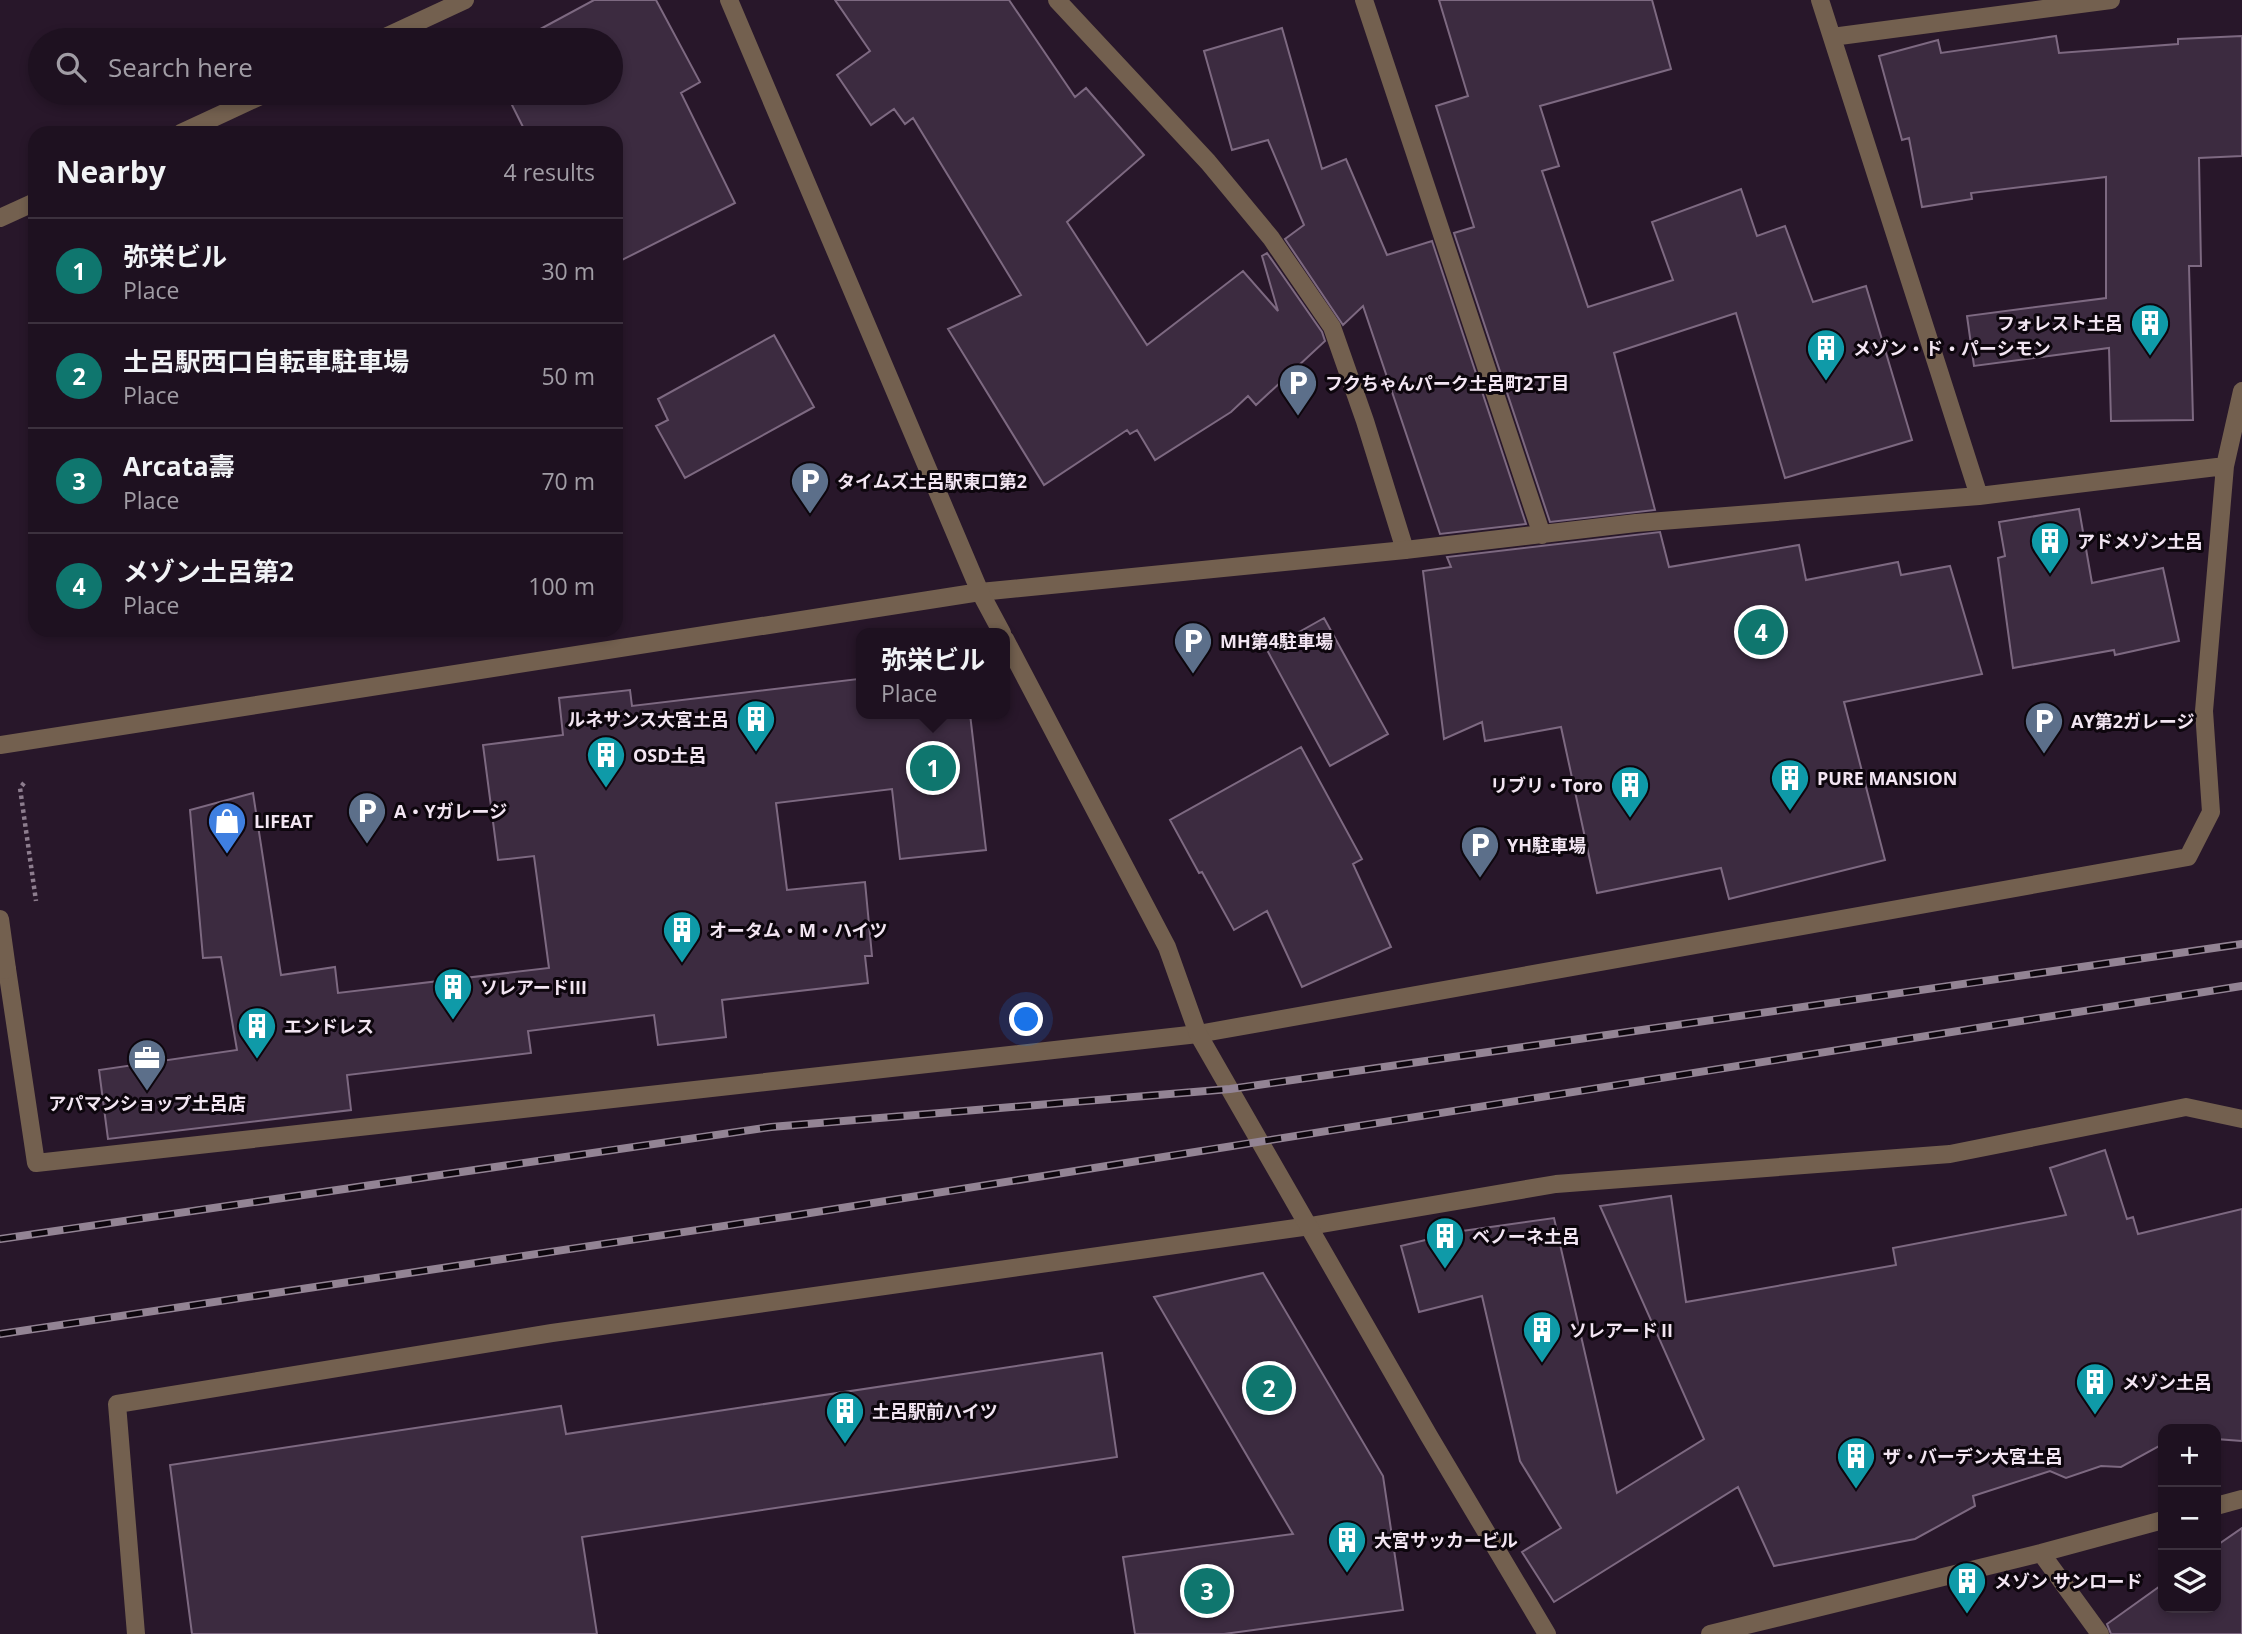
<!DOCTYPE html>
<meta charset="utf-8">
<style>
:root{--surface:#1e1120;--page:#2b1f2d;--text:#f1f3f6;--muted:#a19da5;--line:#3c313e;--accent:#0f766e}
body{margin:0;font-family:"Open Sans","Noto Sans JP",sans-serif;background:var(--page);color:var(--text)}
.controls{position:absolute;right:21px;bottom:21px;display:grid;overflow:hidden;border-radius:14px;box-shadow:0 4px 10px #0003}
.controls button{width:63px;height:63px;display:grid;place-items:center;padding:0;border:0;border-bottom:2px solid var(--line);background:var(--surface);color:var(--text);font:35px sans-serif}
.you{position:absolute;left:1027px;top:1020px;width:24px;height:24px;margin:-18px;border:5px solid #fff;border-radius:50%;background:#1a73e8;box-shadow:0 0 0 10px #1a73e833}
.badge{display:grid;place-items:center;width:46px;height:46px;border-radius:50%;background:var(--accent);color:#fff;font-size:23px;font-weight:700}
.pin{position:absolute;translate:-50% -50%;border:4px solid #fff;box-shadow:0 2px 7px #0006}
.popup{position:absolute;left:856px;top:628px;width:154px;height:91px;box-sizing:border-box;display:grid;place-content:center;border-radius:14px;background:var(--surface);filter:drop-shadow(0 2px 5px #0005);font-size:23px;white-space:nowrap;color:var(--muted)}
.popup b{font-size:26px;color:var(--text)}
.popup::after{content:'';position:absolute;left:50%;top:100%;margin-left:-14px;border:14px solid transparent;border-top-color:var(--surface)}
.list{margin:0;padding:0;list-style:none}
h2{display:flex;justify-content:space-between;align-items:center;height:91px;margin:0;padding:0 28px;font-size:30px}
h2 small{font-size:23px;font-weight:400;color:var(--muted)}
.list li{display:grid;grid-template-columns:46px 1fr auto;gap:21px;align-items:center;box-sizing:border-box;height:105px;padding:0 28px;border-top:2px solid var(--line)}
.list b{display:block;font-size:26px;white-space:nowrap}
.list p{margin:0;font-size:23px;white-space:nowrap;color:var(--muted)}
.list em{font-size:23px;font-style:normal;color:var(--muted)}
.icon{flex:none;width:38px;height:38px;fill:none;stroke:currentColor;stroke-width:2;stroke-linecap:round;stroke-linejoin:round}
.map{position:relative;flex:none;width:2242px;height:1634px;overflow:hidden}
.search{position:absolute;background:var(--surface);box-shadow:0 4px 10px #0003;left:28px;top:28px;width:595px;height:77px;display:flex;align-items:center;gap:18px;box-sizing:border-box;padding:0 24px;border-radius:38px;color:var(--muted);font-size:26px}
.panel{position:absolute;background:var(--surface);box-shadow:0 4px 10px #0003;left:28px;top:126px;width:595px;height:511px;border-radius:21px}
.map>svg:first-child{display:block}
</style>
<div class="map">
<svg width="2242" height="1634" viewBox="0 0 2242 1634">
<rect width="100%" height="100%" fill="#28172a"/>
<!-- building -->
<path fill="#3c2b40" stroke="#7d6981" stroke-width="2" d="M 594,0 L 656,0 L 700,82 L 681,93 L 735,203 L 616,263 L 616,133 L 526,133 L 506,93 L 611,93 L 611,40 L 520,40 Z
M 835,0 L 1009,0 L 1075,97 L 1086,88 L 1144,155 L 1067,222 L 1147,345 L 1243,271 L 1278,311 L 1262,256 L 1267,253 L 1322,332 L 1325,341 L 1256,405 L 1248,396 L 1231,412 L 1155,460 L 1137,430 L 1130,434 L 1127,430 L 1044,485 L 948,329 L 1021,295 L 913,118 L 905,124 L 894,109 L 871,125 L 837,75 L 870,51 Z
M 1439,0 L 1652,0 L 1671,69 L 1540,106 L 1559,166 L 1542,171 L 1588,307 L 1673,280 L 1652,222 L 1741,189 L 1757,236 L 1785,226 L 1813,302 L 1866,286 L 1912,440 L 1785,478 L 1736,313 L 1614,353 L 1655,510 L 1550,522 L 1454,233 L 1474,227 L 1436,106 L 1468,96 Z
M 1282,28 L 1322,169 L 1346,159 L 1387,255 L 1432,241 L 1526,524 L 1440,534 L 1363,306 L 1343,325 L 1285,239 L 1304,225 L 1268,140 L 1232,150 L 1204,51 Z
M 2056,36 L 2059,53 L 2178,44 L 2178,39 L 2242,36 L 2242,156 L 2199,158 L 2201,266 L 2189,266 L 2193,420 L 2111,421 L 2109,348 L 1974,366 L 1967,316 L 2106,298 L 2106,177 L 1971,193 L 1972,199 L 1922,207 L 1909,138 L 1902,140 L 1879,56 L 1938,40 L 1941,53 Z
M 774,335 L 814,407 L 685,478 L 656,426 L 668,420 L 658,399 Z
M 2079,509 L 2092,583 L 2163,568 L 2179,641 L 2115,655 L 2114,650 L 2013,668 L 1998,558 L 2005,556 L 1999,522 Z
M 1660,532 L 1669,567 L 1799,545 L 1806,580 L 1898,562 L 1901,575 L 1950,566 L 1982,674 L 1844,702 L 1885,860 L 1729,899 L 1721,868 L 1597,893 L 1561,727 L 1485,741 L 1482,722 L 1444,739 L 1423,571 L 1451,567 L 1447,557 Z
M 1324,618 L 1388,734 L 1330,766 L 1267,650 Z
M 858,679 L 861,714 L 970,714 L 986,850 L 900,859 L 892,789 L 776,803 L 787,890 L 865,882 L 872,956 L 865,956 L 868,983 L 722,1000 L 726,1037 L 658,1045 L 654,1015 L 528,1031 L 531,1053 L 347,1075 L 351,1110 L 108,1139 L 99,1070 L 237,1050 L 221,957 L 203,958 L 190,810 L 253,793 L 281,975 L 335,967 L 338,993 L 549,968 L 534,856 L 498,860 L 483,745 L 563,735 L 559,698 L 630,690 L 632,706 Z
M 1301,747 L 1362,859 L 1353,864 L 1391,947 L 1302,987 L 1267,911 L 1234,930 L 1202,872 L 1199,873 L 1170,820 Z
M 2105,1150 L 2127,1219 L 2133,1217 L 2138,1234 L 2242,1209 L 2242,1441 L 2216,1439 L 2216,1429 L 2163,1429 L 2163,1444 L 2121,1467 L 2101,1466 L 2066,1478 L 2050,1471 L 1973,1496 L 1975,1506 L 1915,1539 L 1774,1566 L 1738,1487 L 1554,1602 L 1522,1552 L 1561,1528 L 1520,1461 L 1482,1296 L 1419,1312 L 1401,1246 L 1462,1231 L 1554,1218 L 1617,1493 L 1704,1439 L 1600,1206 L 1671,1196 L 1686,1302 L 1896,1265 L 1893,1248 L 2066,1215 L 2050,1168 Z
M 1263,1273 L 1383,1476 L 1403,1610 L 1224,1634 L 1135,1634 L 1123,1557 L 1293,1534 L 1154,1297 Z
M 1102,1353 L 1117,1457 L 582,1537 L 597,1634 L 192,1634 L 170,1465 L 561,1406 L 566,1434 Z
M 2242,1528 L 2242,1634 L 2111,1634 L 2107,1624 L 2163,1584 L 2163,1608 L 2216,1608 L 2216,1546 Z"/>
<g fill="none" stroke-linecap="round" stroke-linejoin="round">
<!-- path -->
<path stroke="#8d7d8e" stroke-width="4.5" stroke-dasharray="3.5 3.5" stroke-linecap="butt" d="M 24,783 L 20,788 L 36,901"/>
<!-- service -->
<path stroke="#73604f" stroke-width="18" d="M 1057,0 L 1208,162 L 1271,238 L 1332,327 L 1365,421 L 1405,550"/>
<!-- minor -->
<path stroke="#73604f" stroke-width="18" d="M 1364,0 L 1542,535
M 1820,0 L 1979,496
M 1832,37 L 2111,0
M 379,40 L 465,0
M 181,133 L 267,93
M 0,218 L 35,202
M 980,592 L 1405,550 L 1636,523 L 1979,496 L 2225,466
M 7,969 L 36,1163 L 1198,1034 L 2188,857 L 2211,812 L 2204,711 L 2225,466 L 2242,391
M 2216,1506 L 2242,1499
M 2041,1553 L 2100,1634
M 136,1634 L 117,1404 L 552,1333 L 1310,1226 L 1556,1184 L 1950,1154 L 2186,1107 L 2242,1119
M 1710,1634 L 2041,1553 L 2163,1520"/>
<!-- tertiary -->
<path stroke="#73604f" stroke-width="18" d="M 729,0 L 980,592 L 1002,633
M 1005,639 L 1167,947 L 1198,1034 L 1429,1436 L 1547,1634
M 0,745 L 980,592
M 0,919 L 7,969 L 0,970"/>
<!-- rail casing -->
<g stroke="#938494" stroke-width="8">
<path id="rail" d="M 0,1239 L 771,1127 L 1230,1089 L 2242,944
M 0,1334 L 791,1216 L 2242,986"/>
</g>
<!-- rail -->
<use href="#rail" stroke="#0d060d" stroke-width="5" stroke-dasharray="16" stroke-linecap="butt"/>
</g>
<!-- icons -->
<defs>
<g id="building-pin" transform="scale(2.0125)"><path d="M0 17L-7.5 6A9.5 9.5 0 1 1 7.5 6Z" fill="#0f9aa8" stroke="#0d060d"/><path d="M-4-6H4V6H1V3H-1V6H-4ZM-2.5-4.3h1.7v1.8h-1.7ZM.8-4.3h1.7v1.8H.8ZM-2.5-1h1.7V.8h-1.7ZM.8-1h1.7V.8H.8Z" fill="#fff"/></g>
<g id="parking-pin" transform="scale(2.0125)"><path d="M0 17L-7.5 6A9.5 9.5 0 1 1 7.5 6Z" fill="#5c6f8a" stroke="#0d060d"/><path d="M-3.5-5.5H1a3.5 3.5 0 0 1 0 7H-1V5.5H-3.5ZM-1-3.4V-.6H.8a1.4 1.4 0 0 0 0-2.8Z" fill="#fff"/></g>
<g id="shop-pin" transform="scale(2.0125)"><path d="M0 17L-7.5 6A9.5 9.5 0 1 1 7.5 6Z" fill="#3f7fe0" stroke="#0d060d"/><path d="M-5-2.5h2.3a2.7 3.5 0 0 1 5.4 0H5L5.5 6h-11ZM-1.5-2.5h3a1.5 2.3 0 0 0-3 0Z" fill="#fff"/></g>
<g id="office-pin" transform="scale(2.0125)"><path d="M0 17L-7.5 6A9.5 9.5 0 1 1 7.5 6Z" fill="#5c6f8a" stroke="#0d060d"/><path d="M-6-3h4V-5.5h4V-3h4V5H-6ZM-1-4.5V-3h2v-1.5ZM-6 0V1H6V0Z" fill="#fff"/></g>
</defs>
<g fill-rule="evenodd">
<use href="#building-pin" x="2150" y="323"/>
<use href="#building-pin" x="1826" y="348"/>
<use href="#parking-pin" x="1298" y="383"/>
<use href="#parking-pin" x="810" y="481"/>
<use href="#building-pin" x="2050" y="541"/>
<use href="#parking-pin" x="1193" y="641"/>
<use href="#building-pin" x="756" y="719"/>
<use href="#parking-pin" x="2044" y="721"/>
<use href="#building-pin" x="606" y="755"/>
<use href="#building-pin" x="1790" y="778"/>
<use href="#building-pin" x="1630" y="785"/>
<use href="#parking-pin" x="367" y="811"/>
<use href="#shop-pin" x="227" y="821"/>
<use href="#parking-pin" x="1480" y="845"/>
<use href="#building-pin" x="682" y="930"/>
<use href="#building-pin" x="453" y="987"/>
<use href="#building-pin" x="257" y="1026"/>
<use href="#office-pin" x="147" y="1058"/>
<use href="#building-pin" x="1445" y="1236"/>
<use href="#building-pin" x="1542" y="1330"/>
<use href="#building-pin" x="2095" y="1382"/>
<use href="#building-pin" x="845" y="1411"/>
<use href="#building-pin" x="1856" y="1456"/>
<use href="#building-pin" x="1347" y="1540"/>
<use href="#building-pin" x="1967" y="1581"/>
</g>
<g text-anchor="middle" dominant-baseline="central" stroke-width="6" stroke-linejoin="round" paint-order="stroke">
<!-- poi labels -->
<g font-size="18" font-weight="bold" fill="#f2e5f2" stroke="#0d060d" text-anchor="start">
<text x="2123" y="323" text-anchor="end">フォレスト土呂</text>
<text x="1853" y="348">メゾン・ド・パーシモン</text>
<text x="1325" y="383">フクちゃんパーク土呂町2丁目</text>
<text x="837" y="481">タイムズ土呂駅東口第2</text>
<text x="2077" y="541">アドメゾン土呂</text>
<text x="1220" y="641">MH第4駐車場</text>
<text x="729" y="719" text-anchor="end">ルネサンス大宮土呂</text>
<text x="2071" y="721">AY第2ガレージ</text>
<text x="633" y="755">OSD土呂</text>
<text x="1817" y="778">PURE MANSION</text>
<text x="1603" y="785" text-anchor="end">リブリ・Toro</text>
<text x="394" y="811">A・Yガレージ</text>
<text x="254" y="821">LIFEAT</text>
<text x="1507" y="845">YH駐車場</text>
<text x="709" y="930">オータム・M・ハイツ</text>
<text x="480" y="987">ソレアードⅢ</text>
<text x="284" y="1026">エンドレス</text>
<text x="147" y="1103" text-anchor="middle">アパマンショップ土呂店</text>
<text x="1472" y="1236">ベノーネ土呂</text>
<text x="1569" y="1330">ソレアードⅡ</text>
<text x="2122" y="1382">メゾン土呂</text>
<text x="872" y="1411">土呂駅前ハイツ</text>
<text x="1883" y="1456">ザ・バーデン大宮土呂</text>
<text x="1374" y="1540">大宮サッカービル</text>
<text x="1994" y="1581">メゾン サンロード</text>
</g>
</g>
</svg>
<div class="controls">
<button>+</button>
<button>−</button>
<button><svg class="icon" aria-label="layers" viewBox="0 0 24 24"><path d="M12 4l9 5-9 5-9-5zM3 14l9 5 9-5"/></svg></button>
</div>
<div class="you"></div>
<div class="pin badge" style="left:933px;top:768px">1</div>
<div class="popup"><b>弥栄ビル</b>Place</div>
<div class="pin badge" style="left:1269px;top:1388px">2</div>
<div class="pin badge" style="left:1207px;top:1591px">3</div>
<div class="pin badge" style="left:1761px;top:632px">4</div>
<div class="search"><svg class="icon" aria-label="search" viewBox="0 0 24 24"><circle cx="10" cy="10" r="6"/><path d="M15 15l6 6"/></svg>Search here</div>
<section class="panel">
<h2>Nearby<small>4 results</small></h2>
<ul class="list">
<li><span class="badge">1</span><div><b>弥栄ビル</b><p>Place</p></div><em>30 m</em></li>
<li><span class="badge">2</span><div><b>土呂駅西口自転車駐車場</b><p>Place</p></div><em>50 m</em></li>
<li><span class="badge">3</span><div><b>Arcata壽</b><p>Place</p></div><em>70 m</em></li>
<li><span class="badge">4</span><div><b>メゾン土呂第2</b><p>Place</p></div><em>100 m</em></li>
</ul>
</section>
</div>
